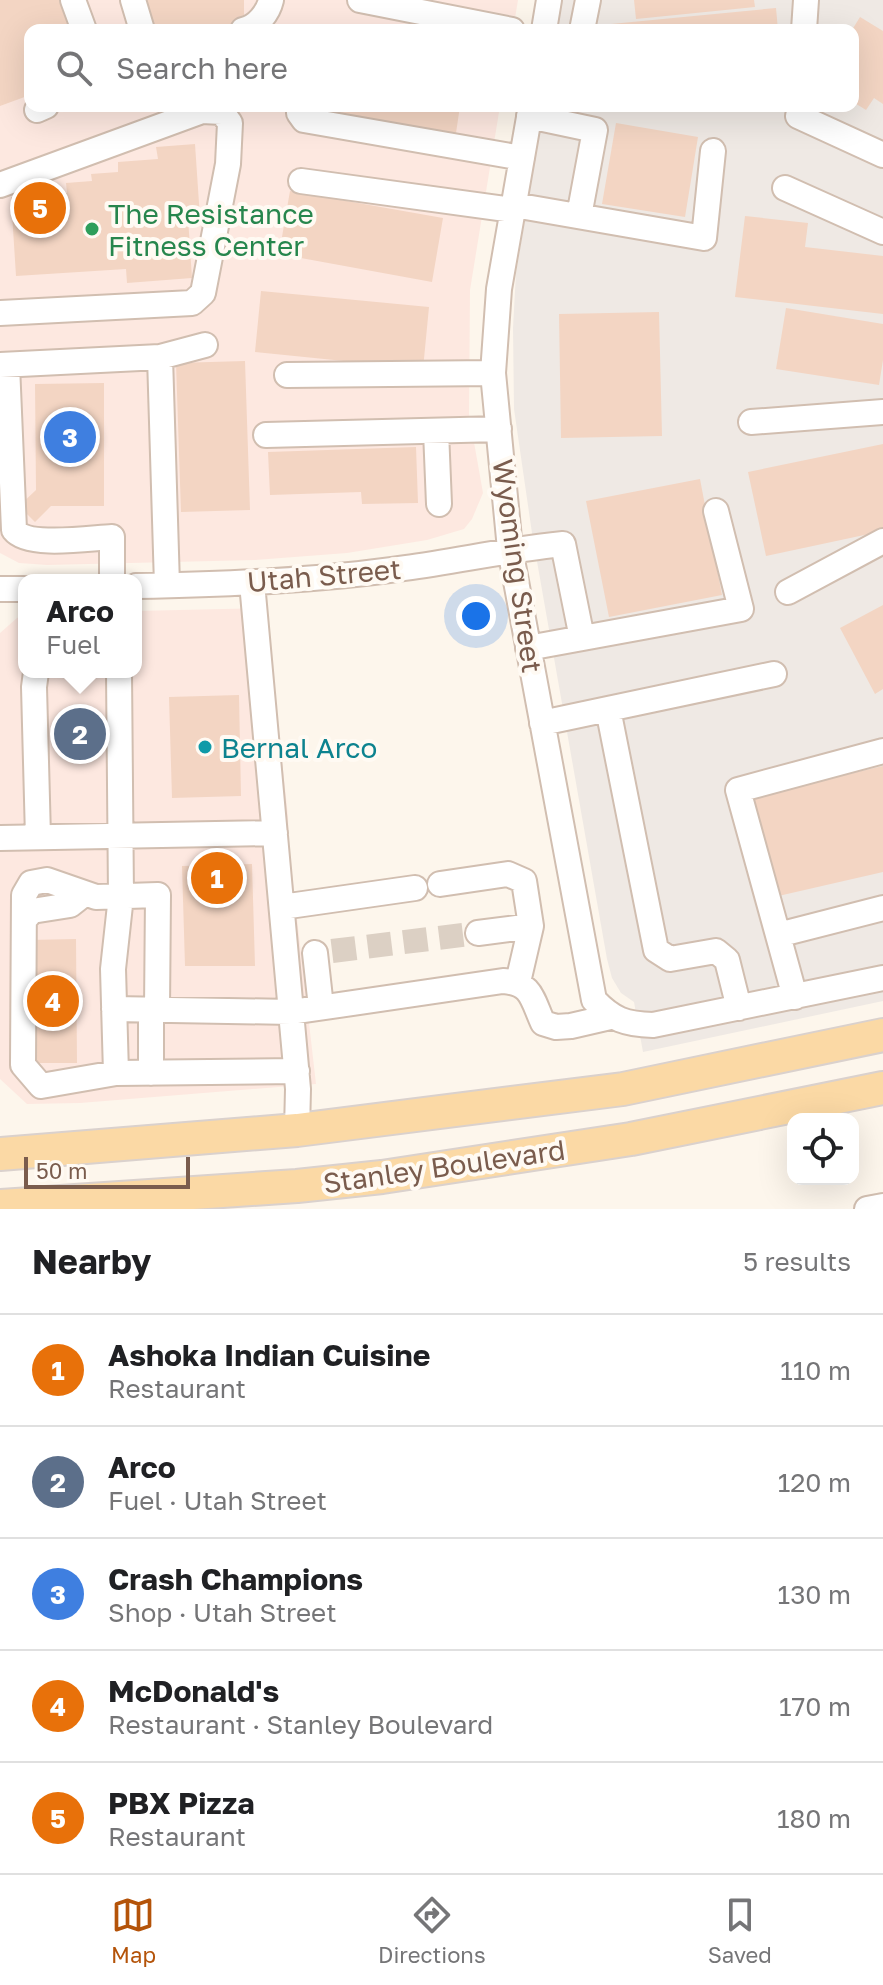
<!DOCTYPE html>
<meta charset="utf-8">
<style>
:root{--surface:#fff;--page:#f6f6f6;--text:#202124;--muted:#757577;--line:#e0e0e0;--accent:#b45309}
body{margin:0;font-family:"Golos Text",sans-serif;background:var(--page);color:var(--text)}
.controls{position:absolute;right:24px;bottom:24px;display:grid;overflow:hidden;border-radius:16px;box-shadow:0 8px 32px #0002}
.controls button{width:72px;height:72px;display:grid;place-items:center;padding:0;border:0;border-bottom:2px solid var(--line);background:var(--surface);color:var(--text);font:40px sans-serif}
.scale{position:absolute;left:24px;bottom:20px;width:166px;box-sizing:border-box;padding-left:8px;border:4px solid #7a5c4d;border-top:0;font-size:22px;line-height:28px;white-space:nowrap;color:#7a5c4d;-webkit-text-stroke:6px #fffaf3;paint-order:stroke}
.you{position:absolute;left:476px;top:616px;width:28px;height:28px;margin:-20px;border:6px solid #fff;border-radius:50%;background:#1a73e8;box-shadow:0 0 0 12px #1a73e833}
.badge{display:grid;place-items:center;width:52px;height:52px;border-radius:50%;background:var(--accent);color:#fff;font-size:26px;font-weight:700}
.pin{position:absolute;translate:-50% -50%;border:4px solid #fff;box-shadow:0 2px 8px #0006}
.popup{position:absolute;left:18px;top:574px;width:124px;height:104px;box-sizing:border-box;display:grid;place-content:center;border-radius:16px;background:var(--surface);filter:drop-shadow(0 2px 6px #0005);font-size:26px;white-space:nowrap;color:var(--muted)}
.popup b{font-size:30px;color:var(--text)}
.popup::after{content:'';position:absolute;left:50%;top:100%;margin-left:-16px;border:16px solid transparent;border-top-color:var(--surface)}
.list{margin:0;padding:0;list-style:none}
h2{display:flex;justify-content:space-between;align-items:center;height:104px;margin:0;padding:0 32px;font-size:34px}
h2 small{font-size:26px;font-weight:400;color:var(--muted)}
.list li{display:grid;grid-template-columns:52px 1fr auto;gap:24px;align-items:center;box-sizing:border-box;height:112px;padding:0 32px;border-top:2px solid var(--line)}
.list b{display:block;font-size:30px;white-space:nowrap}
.list p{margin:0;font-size:26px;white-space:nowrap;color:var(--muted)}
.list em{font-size:26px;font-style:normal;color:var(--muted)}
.icon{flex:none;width:44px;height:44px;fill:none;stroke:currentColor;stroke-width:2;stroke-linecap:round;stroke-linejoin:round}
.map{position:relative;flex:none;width:883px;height:1209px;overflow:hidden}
.search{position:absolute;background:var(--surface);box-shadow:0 8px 32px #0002;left:24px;right:24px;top:24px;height:88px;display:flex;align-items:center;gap:20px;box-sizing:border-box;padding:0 28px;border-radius:16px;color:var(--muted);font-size:30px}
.sheet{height:664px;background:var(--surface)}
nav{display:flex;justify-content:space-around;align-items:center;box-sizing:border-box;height:112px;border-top:2px solid var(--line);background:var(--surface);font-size:22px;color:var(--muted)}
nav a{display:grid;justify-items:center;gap:4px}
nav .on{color:var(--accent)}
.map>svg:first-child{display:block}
</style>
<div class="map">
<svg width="883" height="1209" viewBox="0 0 883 1209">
<rect width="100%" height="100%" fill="#fdf6ec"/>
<!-- commercial -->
<path fill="#fde8e0" d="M 0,0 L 518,0 L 513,30 L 30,30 L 30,106 L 500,106 L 470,290 L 469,414 L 483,493 L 472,519 L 464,529 L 427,540 L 347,553 L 255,560 L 47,565 L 19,563 L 0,553 Z
M 268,608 L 266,613 L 288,816 L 289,848 L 316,1084 L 80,1103 L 27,1104 L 0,1079 L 0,633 L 17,618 L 24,615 L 24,672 L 136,672 L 136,611 Z"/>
<!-- industrial -->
<path fill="#efe9e4" d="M 562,0 L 883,0 L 883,1001 L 643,1052 L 634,1002 L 621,993 L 612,978 L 607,959 L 532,533 L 514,409 L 513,328 L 516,273 L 544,106 L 853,106 L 853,30 L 557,30 Z"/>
<!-- building -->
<path fill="#f3d5c3" d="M 0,0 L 59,0 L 70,30 L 30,30 L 30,95 L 0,106 Z
M 147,0 L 244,0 L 244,26 L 147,26 Z
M 634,0 L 754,0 L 755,7 L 636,19 Z
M 776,8 L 778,30 L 612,30 L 611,24 Z
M 860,17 L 883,31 L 883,104 L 874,98 L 866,110 L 853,102 L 852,30 Z
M 315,106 L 460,106 L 456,133 L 315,109 Z
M 616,123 L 698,137 L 685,217 L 602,204 Z
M 195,144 L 200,218 L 188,218 L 192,278 L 127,283 L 126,269 L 16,276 L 11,197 L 67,193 L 66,183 L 92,181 L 91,174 L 118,172 L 118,162 L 158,159 L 156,147 Z
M 290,191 L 443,218 L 432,282 L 279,254 Z
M 745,216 L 808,223 L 805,247 L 883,256 L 883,314 L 735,297 Z
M 261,291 L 429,307 L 423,369 L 255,352 Z
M 786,308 L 883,324 L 883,360 L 879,385 L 776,369 Z
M 659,312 L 662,436 L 561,438 L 559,314 Z
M 245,361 L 250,510 L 181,512 L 176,363 Z
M 104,383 L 104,506 L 51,506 L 35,522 L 19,506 L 36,490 L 35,384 Z
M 883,444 L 883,531 L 766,556 L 748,472 Z
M 416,447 L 418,503 L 362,504 L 361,492 L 270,495 L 268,452 Z
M 700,479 L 722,595 L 609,617 L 586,501 Z
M 883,605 L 883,689 L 875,694 L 840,628 Z
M 239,695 L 241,796 L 172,798 L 169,697 Z
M 883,766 L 883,872 L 774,897 L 750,797 Z
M 252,864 L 255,966 L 185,966 L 182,866 Z
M 76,939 L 77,1063 L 30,1063 L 28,940 Z"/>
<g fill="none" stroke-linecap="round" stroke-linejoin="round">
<!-- minor-tunnel -->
<path stroke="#dcd0c4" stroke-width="24" stroke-dasharray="24 12" stroke-linecap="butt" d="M 332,951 L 478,933"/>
<!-- minor casing -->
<g stroke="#d1beb0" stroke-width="28">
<path id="minor" d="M 73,0 L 84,30
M 133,0 L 142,30
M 360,0 L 512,30
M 243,30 C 257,27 268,13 271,0
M 544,30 L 549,0
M 582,30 L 588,0
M 804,30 L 806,0
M 300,106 L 299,113 L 304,120 L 522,158
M 531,106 L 499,289 L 493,373 L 510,549 L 594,1000 C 613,1020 625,1024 653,1025 L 883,978
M 37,110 L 46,106
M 529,116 L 595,130 L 579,216
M 798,116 L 883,155
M 301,181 L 513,210
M 0,185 L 202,111 L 222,112 L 230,123 L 228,164 L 203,293 L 192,303 L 0,313
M 785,188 L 883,232
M 514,205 L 704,238 L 713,151
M 160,357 L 167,585
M 0,365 L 160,357 L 205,345
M 7,365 L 14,530 C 28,548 90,538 112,537 L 112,580
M 287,375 L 493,373
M 751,422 L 883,412
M 436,431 L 439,504
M 266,435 L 499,429
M 252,583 L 298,1089 L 297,1130
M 136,586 C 226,584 316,581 405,568 C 458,561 510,549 563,544 L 582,638
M 0,589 L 24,589
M 788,592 L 883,541
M 528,648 L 741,609 L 716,511
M 36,672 L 34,687 L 38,837
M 608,709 L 774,674
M 542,723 L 608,709 L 656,950 L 670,959 L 716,951 L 727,960 L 739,1008
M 0,838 L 275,833
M 440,884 L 508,874 L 524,881 L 531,926 L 518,982
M 282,907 L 415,888
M 24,920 L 32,911 L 70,905 L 84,894
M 478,933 L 531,926
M 778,935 L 883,908
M 315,953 L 321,1007
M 795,997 L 738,790 L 883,751
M 114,1009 L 291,1012 L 503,981 C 532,983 532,999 543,1023 L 556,1027 L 571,1026 L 610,1017
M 151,1009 L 151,1073
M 157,1009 L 158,895 L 96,897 L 47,880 L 31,883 L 24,895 L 23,1065 L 41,1086 L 116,1073 L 297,1071
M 116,1073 L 113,969 L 121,896 L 119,672
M 867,1209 L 883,1206"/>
</g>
<!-- major casing -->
<g stroke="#dad1cd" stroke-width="36">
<path id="major" d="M 0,1154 L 297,1130 L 623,1089 L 883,1035
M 0,1206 L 297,1186 L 382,1177 L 631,1139 L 883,1088"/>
</g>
<!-- minor -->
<use href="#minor" stroke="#fff" stroke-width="24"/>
<!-- major -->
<use href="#major" stroke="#fbd9a5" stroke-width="32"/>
</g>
<!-- markers -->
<circle fill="#2e9e5b" stroke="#fffaf3" stroke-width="3" cx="92" cy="229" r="8"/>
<circle fill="#0f9aa8" stroke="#fffaf3" stroke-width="3" cx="205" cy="747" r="8"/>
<g text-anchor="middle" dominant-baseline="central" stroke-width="8" stroke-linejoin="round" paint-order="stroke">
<!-- leisure labels -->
<g font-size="28" fill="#27864d" stroke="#fffaf3" text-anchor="start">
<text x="108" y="213">The Resistance<tspan x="108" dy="32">Fitness Center</tspan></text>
</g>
<!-- street labels -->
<g font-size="28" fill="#7a5c4d" stroke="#fffaf3">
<text transform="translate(518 566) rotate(82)">Wyoming Street</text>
<text transform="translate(324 575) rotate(-5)">Utah Street</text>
<text transform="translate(444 1166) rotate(-8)">Stanley Boulevard</text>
</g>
<!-- culture labels -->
<g font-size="28" fill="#0d838f" stroke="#fffaf3" text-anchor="start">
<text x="221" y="747">Bernal Arco</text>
</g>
</g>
</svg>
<div class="controls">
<button><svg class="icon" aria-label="locate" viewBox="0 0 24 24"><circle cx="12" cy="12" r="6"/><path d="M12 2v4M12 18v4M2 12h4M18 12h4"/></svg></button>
</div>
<div class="scale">50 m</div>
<div class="you"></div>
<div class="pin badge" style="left:217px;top:878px;background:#e8710a">1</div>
<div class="pin badge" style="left:80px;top:734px;background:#5c6f8a">2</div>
<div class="popup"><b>Arco</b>Fuel</div>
<div class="pin badge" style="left:70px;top:437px;background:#3f7fe0">3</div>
<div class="pin badge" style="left:53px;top:1001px;background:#e8710a">4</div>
<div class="pin badge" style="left:40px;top:208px;background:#e8710a">5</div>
<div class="search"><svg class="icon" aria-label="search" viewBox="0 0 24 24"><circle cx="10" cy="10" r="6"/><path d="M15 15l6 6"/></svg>Search here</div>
</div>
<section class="sheet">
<h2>Nearby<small>5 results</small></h2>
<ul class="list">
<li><span class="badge" style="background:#e8710a">1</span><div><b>Ashoka Indian Cuisine</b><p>Restaurant</p></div><em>110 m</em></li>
<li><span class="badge" style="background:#5c6f8a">2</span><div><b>Arco</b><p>Fuel · Utah Street</p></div><em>120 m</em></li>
<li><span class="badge" style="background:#3f7fe0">3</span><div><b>Crash Champions</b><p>Shop · Utah Street</p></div><em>130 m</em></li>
<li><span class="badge" style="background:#e8710a">4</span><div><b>McDonald's</b><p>Restaurant · Stanley Boulevard</p></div><em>170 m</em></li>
<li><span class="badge" style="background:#e8710a">5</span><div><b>PBX Pizza</b><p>Restaurant</p></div><em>180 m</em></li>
</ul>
</section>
<nav>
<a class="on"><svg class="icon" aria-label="map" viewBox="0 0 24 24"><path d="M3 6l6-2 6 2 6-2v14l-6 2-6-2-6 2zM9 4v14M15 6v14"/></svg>Map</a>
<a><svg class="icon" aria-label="directions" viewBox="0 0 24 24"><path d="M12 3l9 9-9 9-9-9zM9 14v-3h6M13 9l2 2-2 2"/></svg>Directions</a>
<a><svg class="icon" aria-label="saved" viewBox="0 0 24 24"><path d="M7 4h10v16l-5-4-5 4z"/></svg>Saved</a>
</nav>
